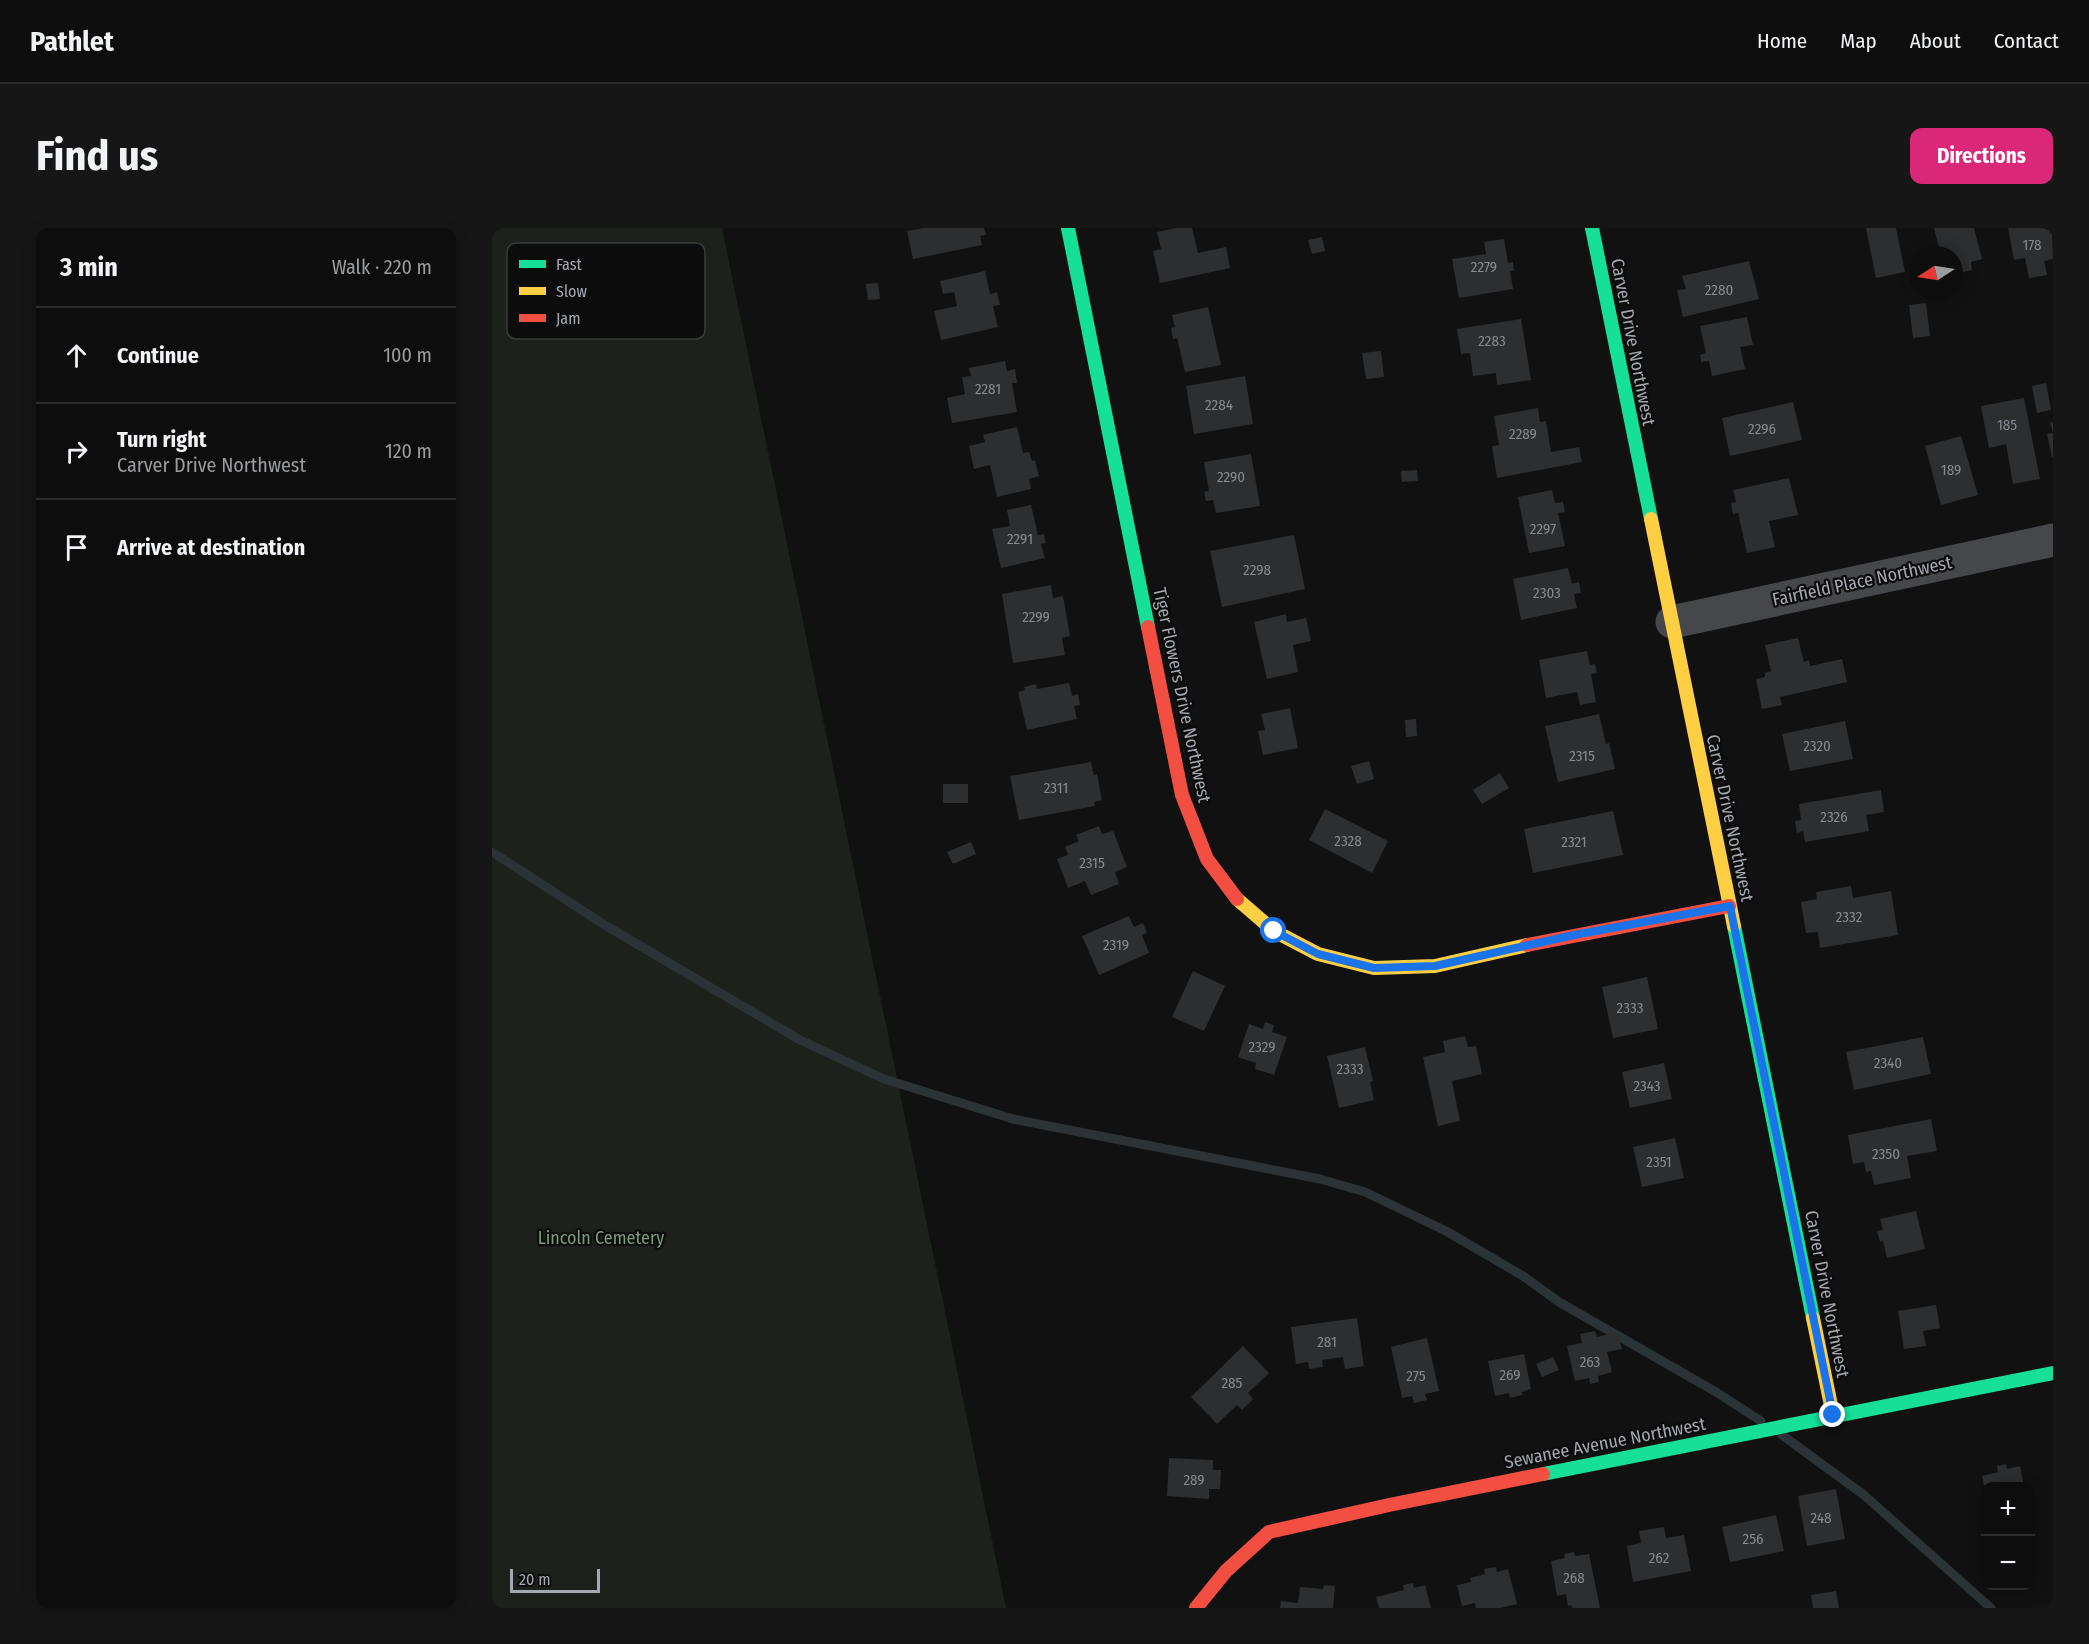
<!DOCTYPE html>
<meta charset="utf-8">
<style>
:root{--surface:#0d0d0e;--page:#161617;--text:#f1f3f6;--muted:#9a9c9e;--line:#2d2d2e;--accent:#db2777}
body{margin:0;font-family:"Fira Sans Condensed",sans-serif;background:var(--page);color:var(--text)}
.controls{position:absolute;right:18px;bottom:18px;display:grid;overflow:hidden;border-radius:12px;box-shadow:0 3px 15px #0003}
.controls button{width:54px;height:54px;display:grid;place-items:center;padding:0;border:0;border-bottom:2px solid var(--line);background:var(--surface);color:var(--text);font:30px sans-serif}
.compass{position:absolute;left:1417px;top:18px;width:54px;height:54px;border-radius:50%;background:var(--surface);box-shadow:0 3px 15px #0003;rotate:258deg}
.scale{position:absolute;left:18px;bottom:15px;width:90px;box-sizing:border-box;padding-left:6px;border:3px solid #a4a9b1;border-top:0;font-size:16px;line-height:21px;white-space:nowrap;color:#a4a9b1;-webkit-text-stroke:4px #0c0c0d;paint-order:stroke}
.stop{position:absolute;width:18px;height:18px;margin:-14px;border:4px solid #1a73e8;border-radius:50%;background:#fff}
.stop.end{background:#1a73e8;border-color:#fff;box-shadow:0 2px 6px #0008}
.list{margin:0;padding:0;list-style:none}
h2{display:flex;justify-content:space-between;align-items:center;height:78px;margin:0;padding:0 24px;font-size:26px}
h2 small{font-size:20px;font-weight:400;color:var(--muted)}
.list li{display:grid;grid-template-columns:39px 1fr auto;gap:18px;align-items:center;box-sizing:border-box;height:96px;padding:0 24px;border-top:2px solid var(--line)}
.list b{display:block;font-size:22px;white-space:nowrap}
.list p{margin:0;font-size:20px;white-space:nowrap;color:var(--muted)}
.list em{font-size:20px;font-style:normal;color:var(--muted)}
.icon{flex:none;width:33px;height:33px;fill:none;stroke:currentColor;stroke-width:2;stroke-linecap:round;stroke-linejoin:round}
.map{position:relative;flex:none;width:1561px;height:1380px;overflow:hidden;border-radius:12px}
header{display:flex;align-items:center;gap:36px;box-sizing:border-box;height:84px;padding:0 30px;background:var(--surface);border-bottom:2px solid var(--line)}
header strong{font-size:28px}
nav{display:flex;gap:33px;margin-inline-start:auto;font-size:21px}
.intro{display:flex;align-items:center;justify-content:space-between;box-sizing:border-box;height:144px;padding:0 36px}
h1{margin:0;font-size:42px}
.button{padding:15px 27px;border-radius:12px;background:var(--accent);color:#fff;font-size:21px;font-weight:700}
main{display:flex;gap:36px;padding:0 36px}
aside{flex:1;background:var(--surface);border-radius:12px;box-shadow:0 3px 15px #0003}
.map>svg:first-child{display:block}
</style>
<header>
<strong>Pathlet</strong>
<nav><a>Home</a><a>Map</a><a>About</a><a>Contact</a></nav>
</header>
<div class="intro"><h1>Find us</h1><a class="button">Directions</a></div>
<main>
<aside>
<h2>3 min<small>Walk · 220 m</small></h2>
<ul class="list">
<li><svg class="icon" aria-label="ahead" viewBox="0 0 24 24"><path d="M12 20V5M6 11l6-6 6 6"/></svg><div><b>Continue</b></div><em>100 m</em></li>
<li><svg class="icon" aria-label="right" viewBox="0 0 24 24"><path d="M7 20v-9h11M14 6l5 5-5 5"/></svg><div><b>Turn right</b><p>Carver Drive Northwest</p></div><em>120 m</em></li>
<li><svg class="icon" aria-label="arrive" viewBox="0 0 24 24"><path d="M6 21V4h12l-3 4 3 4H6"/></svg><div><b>Arrive at destination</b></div></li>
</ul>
</aside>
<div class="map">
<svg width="1561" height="1380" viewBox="0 0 1561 1380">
<rect width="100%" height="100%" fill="#111112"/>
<!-- green -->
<path fill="#1c211c" d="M 0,0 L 230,0 L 514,1380 L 0,1380 Z"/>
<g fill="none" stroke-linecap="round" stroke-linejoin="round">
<!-- stream -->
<path stroke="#2b3337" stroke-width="9" d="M 0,624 L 116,699 L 308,812 L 392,851 L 521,891 L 828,951 L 873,964 L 954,1003 L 1031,1048 L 1067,1074 L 1224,1164 L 1269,1193
M 1290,1207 L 1372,1267 L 1499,1380"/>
</g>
<!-- building -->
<path fill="#2d2e2f" d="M 431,0 L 492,0 L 494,7 L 488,8 L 490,17 L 421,31 L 415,3 Z
M 684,0 L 700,0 L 706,25 L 734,19 L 738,40 L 668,55 L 661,23 L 669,21 L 665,4 Z
M 1374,0 L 1404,0 L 1413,44 L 1384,50 Z
M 1442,0 L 1482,0 L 1490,31 L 1479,34 L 1480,42 L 1463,46 L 1462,27 L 1449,27 Z
M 1516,0 L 1560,0 L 1561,31 L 1552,33 L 1555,47 L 1537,50 L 1533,30 L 1522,32 Z
M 830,9 L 833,23 L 820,26 L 816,12 Z
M 1012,11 L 1016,35 L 1021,34 L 1022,43 L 1018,43 L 1021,61 L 967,70 L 960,31 L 994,26 L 992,14 Z
M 1257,33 L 1267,71 L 1191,89 L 1185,62 L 1194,61 L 1190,48 Z
M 493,43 L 498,66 L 505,64 L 508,77 L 501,78 L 506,99 L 449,112 L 442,83 L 465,78 L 462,64 L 451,66 L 448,53 Z
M 386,55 L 388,71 L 376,72 L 374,56 Z
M 1434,75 L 1438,108 L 1421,110 L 1417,77 Z
M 716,79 L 729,137 L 693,144 L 685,110 L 681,111 L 679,100 L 683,99 L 680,87 Z
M 1255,89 L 1261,117 L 1248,119 L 1253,141 L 1220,148 L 1217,133 L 1209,134 L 1208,127 L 1214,125 L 1208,98 Z
M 1029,91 L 1039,152 L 1005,157 L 1004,145 L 981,148 L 978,125 L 969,126 L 965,101 Z
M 889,123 L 892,149 L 874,151 L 870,125 Z
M 513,133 L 515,143 L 523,141 L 525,155 L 520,155 L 525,184 L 460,195 L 455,170 L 473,166 L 470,149 L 479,148 L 477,140 Z
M 753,148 L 761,196 L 702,206 L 694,158 Z
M 1554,155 L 1559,182 L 1545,185 L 1540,158 Z
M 1532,170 L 1548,251 L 1521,256 L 1514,216 L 1497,220 L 1489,178 Z
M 1301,174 L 1310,212 L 1238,228 L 1230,190 Z
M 1046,180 L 1048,194 L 1054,193 L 1059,224 L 1087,219 L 1090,234 L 1005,250 L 1000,218 L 1007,217 L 1002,188 Z
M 1561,194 L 1561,229 L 1560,229 L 1555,206 L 1561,205 L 1558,195 Z
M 525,199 L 531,225 L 537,224 L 540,233 L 543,232 L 547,248 L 537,251 L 539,261 L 505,269 L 498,237 L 482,241 L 477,218 L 493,214 L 491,207 Z
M 1469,208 L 1486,267 L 1449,277 L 1433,218 Z
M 759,226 L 768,278 L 724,285 L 721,272 L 714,273 L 712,264 L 717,263 L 712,234 Z
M 925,242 L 926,253 L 910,254 L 909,243 Z
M 1297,250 L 1306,287 L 1277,293 L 1283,319 L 1255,325 L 1246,285 L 1241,286 L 1239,275 L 1244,274 L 1241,262 Z
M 1060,262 L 1063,275 L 1071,274 L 1073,284 L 1066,285 L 1073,318 L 1037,325 L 1026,269 Z
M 539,277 L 546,307 L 552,306 L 554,315 L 549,316 L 553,330 L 509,340 L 500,301 L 518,298 L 515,282 Z
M 802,307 L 813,361 L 730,379 L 718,323 Z
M 1076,340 L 1080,356 L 1087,354 L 1089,365 L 1082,366 L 1085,380 L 1029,392 L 1021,351 Z
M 559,357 L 561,370 L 571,368 L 578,408 L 570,410 L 573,427 L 521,435 L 510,366 Z
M 794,386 L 795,394 L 814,390 L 819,413 L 801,417 L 806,444 L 775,451 L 762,394 Z
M 1306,410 L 1312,434 L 1317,432 L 1318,438 L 1350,431 L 1355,454 L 1288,469 L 1290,477 L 1270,481 L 1264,451 L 1273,449 L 1273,445 L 1279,443 L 1273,417 Z
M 1095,423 L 1098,437 L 1103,436 L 1105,445 L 1099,446 L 1104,474 L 1088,477 L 1085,464 L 1054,470 L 1047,432 Z
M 577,455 L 580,468 L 586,466 L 588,477 L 582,478 L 585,491 L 535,502 L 526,464 L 533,462 L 532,459 L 544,456 L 545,461 Z
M 798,480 L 806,520 L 771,527 L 766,503 L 773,502 L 769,486 Z
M 1107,486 L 1114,516 L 1117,515 L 1123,541 L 1066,554 L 1053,498 Z
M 924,491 L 925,508 L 914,509 L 913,492 Z
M 1353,493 L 1361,531 L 1298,543 L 1290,506 Z
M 877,533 L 882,551 L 865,556 L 859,538 Z
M 599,534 L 602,547 L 605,546 L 610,572 L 602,574 L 603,578 L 527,592 L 518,548 Z
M 1008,545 L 1017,560 L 990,576 L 981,562 Z
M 451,556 L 476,556 L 476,575 L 451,575 Z
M 1389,562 L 1392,584 L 1374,587 L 1377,603 L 1313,614 L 1311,603 L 1305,605 L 1303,593 L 1309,592 L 1307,576 Z
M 833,581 L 896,613 L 880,645 L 817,612 Z
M 1121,583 L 1131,627 L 1041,645 L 1032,601 Z
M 607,598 L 610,606 L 621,603 L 635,639 L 623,644 L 627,656 L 599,667 L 593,653 L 576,660 L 565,631 L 576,627 L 573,619 L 587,613 L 584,607 Z
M 479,614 L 484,626 L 461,636 L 455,624 Z
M 1359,658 L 1361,670 L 1399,663 L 1406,707 L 1328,720 L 1326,704 L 1314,705 L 1309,674 L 1325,671 L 1324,664 Z
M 637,688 L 642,699 L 651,695 L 655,705 L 650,707 L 657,725 L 607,747 L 590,708 Z
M 701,743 L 733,758 L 712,803 L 680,789 Z
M 1155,749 L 1166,801 L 1121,810 L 1110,759 Z
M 773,794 L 782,797 L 780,804 L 795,809 L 782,847 L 763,841 L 764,835 L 746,829 L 757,796 L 771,801 Z
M 973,808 L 976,819 L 984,818 L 990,846 L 960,853 L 968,893 L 946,898 L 931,829 L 953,824 L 951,813 Z
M 1431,809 L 1439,846 L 1362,862 L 1354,824 Z
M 873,819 L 881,853 L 878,854 L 882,872 L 847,880 L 835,828 Z
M 1172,835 L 1180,871 L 1138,880 L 1130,844 Z
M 1439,891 L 1445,923 L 1415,928 L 1419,950 L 1382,957 L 1379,943 L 1374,944 L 1372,934 L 1361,936 L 1356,907 Z
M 1183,910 L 1192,950 L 1150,959 L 1141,919 Z
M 1424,983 L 1433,1021 L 1395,1030 L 1391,1013 L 1388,1014 L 1385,1003 L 1391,1002 L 1388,991 Z
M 1444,1077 L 1448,1100 L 1431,1103 L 1434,1118 L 1412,1121 L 1406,1083 Z
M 865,1090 L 872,1138 L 853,1141 L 851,1129 L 830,1132 L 831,1139 L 817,1141 L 816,1134 L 804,1136 L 799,1099 Z
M 1103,1103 L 1105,1109 L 1126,1104 L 1130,1121 L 1115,1124 L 1120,1144 L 1106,1148 L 1107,1154 L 1098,1156 L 1097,1150 L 1083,1153 L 1075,1118 L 1090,1115 L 1088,1106 Z
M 935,1110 L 947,1163 L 933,1166 L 935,1172 L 922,1175 L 920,1168 L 910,1170 L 899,1119 Z
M 751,1118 L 777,1145 L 756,1165 L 761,1171 L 750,1182 L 745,1177 L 725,1196 L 699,1169 Z
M 1032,1126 L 1039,1161 L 1030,1164 L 1030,1167 L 1018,1170 L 1017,1165 L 1003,1168 L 996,1133 Z
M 1061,1129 L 1067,1142 L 1050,1149 L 1044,1136 Z
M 677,1230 L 721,1232 L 721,1242 L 729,1242 L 728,1261 L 717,1261 L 717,1271 L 675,1268 Z
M 1514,1236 L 1515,1241 L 1528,1238 L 1532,1258 L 1492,1258 L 1490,1248 L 1506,1244 L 1505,1238 Z
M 1344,1261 L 1353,1311 L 1315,1318 L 1306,1268 Z
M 1284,1287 L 1292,1323 L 1238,1334 L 1230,1299 Z
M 1172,1299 L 1174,1310 L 1192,1307 L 1199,1343 L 1141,1354 L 1135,1318 L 1149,1315 L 1147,1303 Z
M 1082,1324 L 1083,1328 L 1097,1326 L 1108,1380 L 1080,1380 L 1079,1377 L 1076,1378 L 1074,1366 L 1065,1368 L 1059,1333 L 1073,1330 L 1072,1326 Z
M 1004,1339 L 1005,1344 L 1016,1341 L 1025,1376 L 1008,1380 L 984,1380 L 983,1375 L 970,1378 L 965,1357 L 979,1354 L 978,1350 L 993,1346 L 992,1341 Z
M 921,1355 L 922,1360 L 933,1357 L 939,1380 L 887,1380 L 884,1369 L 912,1362 L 911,1357 Z
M 832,1357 L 843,1358 L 841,1380 L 788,1380 L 789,1373 L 806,1375 L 808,1359 L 831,1361 Z
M 1344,1363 L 1347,1380 L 1321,1380 L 1319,1367 Z"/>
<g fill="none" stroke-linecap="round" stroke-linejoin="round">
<!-- street -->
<path stroke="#46474a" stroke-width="33" d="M 1180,394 L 1561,312"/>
<!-- fast -->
<path stroke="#16e098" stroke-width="14" d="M 576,0 L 656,399
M 1100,0 L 1159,291
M 1242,698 L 1321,1090
M 1051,1246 L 1561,1145"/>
<!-- slow -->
<path stroke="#ffcf43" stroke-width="14" d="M 1159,291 L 1242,698
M 745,671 L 782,703 L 826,726 L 882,740 L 943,738 L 1035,717
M 1321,1090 L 1341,1187"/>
<!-- jam -->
<path stroke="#f24e42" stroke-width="14" d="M 656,399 L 690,567 L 715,631 L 745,671
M 1035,717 L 1237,678
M 704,1380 L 734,1343 L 777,1304 L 897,1277 L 1051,1246"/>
</g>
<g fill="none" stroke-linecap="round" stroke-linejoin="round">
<!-- route -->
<path stroke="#1a73e8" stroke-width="8" d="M 782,703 L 826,726 L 882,740 L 943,738 L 1082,707 L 1238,678 L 1341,1187"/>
</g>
<g text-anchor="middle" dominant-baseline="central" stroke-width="4.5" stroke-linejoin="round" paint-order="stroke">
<!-- number labels -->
<g font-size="15" fill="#868a90">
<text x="1540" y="17">178</text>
<text x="992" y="39">2279</text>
<text x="1227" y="62">2280</text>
<text x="1000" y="113">2283</text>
<text x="496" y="161">2281</text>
<text x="727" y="177">2284</text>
<text x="1515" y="197">185</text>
<text x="1270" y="201">2296</text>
<text x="1031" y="206">2289</text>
<text x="1459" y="242">189</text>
<text x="739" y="249">2290</text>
<text x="1051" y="301">2297</text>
<text x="528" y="311">2291</text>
<text x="765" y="342">2298</text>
<text x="1055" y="365">2303</text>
<text x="544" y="389">2299</text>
<text x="1325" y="518">2320</text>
<text x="1090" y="528">2315</text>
<text x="564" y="560">2311</text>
<text x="1342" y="589">2326</text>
<text x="856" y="613">2328</text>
<text x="1082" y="614">2321</text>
<text x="600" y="635">2315</text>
<text x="1357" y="689">2332</text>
<text x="624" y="717">2319</text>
<text x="1138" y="780">2333</text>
<text x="770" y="819">2329</text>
<text x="1396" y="835">2340</text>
<text x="858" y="841">2333</text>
<text x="1155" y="858">2343</text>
<text x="1394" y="926">2350</text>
<text x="1167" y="934">2351</text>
<text x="835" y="1114">281</text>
<text x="1098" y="1134">263</text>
<text x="1018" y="1147">269</text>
<text x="924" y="1148">275</text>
<text x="740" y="1155">285</text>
<text x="702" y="1252">289</text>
<text x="1329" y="1290">248</text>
<text x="1261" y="1311">256</text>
<text x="1167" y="1330">262</text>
<text x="1082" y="1350">268</text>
</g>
<!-- street labels -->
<g font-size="18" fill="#a4a9b1" stroke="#0c0c0d">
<text transform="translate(1141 114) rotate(79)">Carver Drive Northwest</text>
<text transform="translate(1370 353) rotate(-12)">Fairfield Place Northwest</text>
<text transform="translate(690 467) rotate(78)">Tiger Flowers Drive Northwest</text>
<text transform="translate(1238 590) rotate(78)">Carver Drive Northwest</text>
<text transform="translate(1335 1066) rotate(79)">Carver Drive Northwest</text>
<text transform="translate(1113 1215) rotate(-11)">Sewanee Avenue Northwest</text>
</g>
<!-- park labels -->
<g font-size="18" fill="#7d9b7c" stroke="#0c0c0d">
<text x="109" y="1010">Lincoln Cemetery</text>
</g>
</g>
<!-- legend -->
<rect x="15" y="15" width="198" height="96" rx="9" fill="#0c0c0d" stroke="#3a3b3e" stroke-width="1.5"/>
<rect x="27" y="32" width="27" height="8" fill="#16e098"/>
<rect x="27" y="59" width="27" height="8" fill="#ffcf43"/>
<rect x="27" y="86" width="27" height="8" fill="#f24e42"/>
<g font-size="16" fill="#a4a9b1">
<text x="64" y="42">Fast</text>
<text x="64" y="69">Slow</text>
<text x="64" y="96">Jam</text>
</g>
</svg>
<div class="controls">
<button>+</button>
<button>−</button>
</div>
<svg class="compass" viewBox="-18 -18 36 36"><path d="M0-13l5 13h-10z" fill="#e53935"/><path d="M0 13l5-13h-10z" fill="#9a9c9e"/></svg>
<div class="scale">20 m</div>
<div class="stop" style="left:782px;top:703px"></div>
<div class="stop end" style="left:1341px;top:1187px"></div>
</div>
</main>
